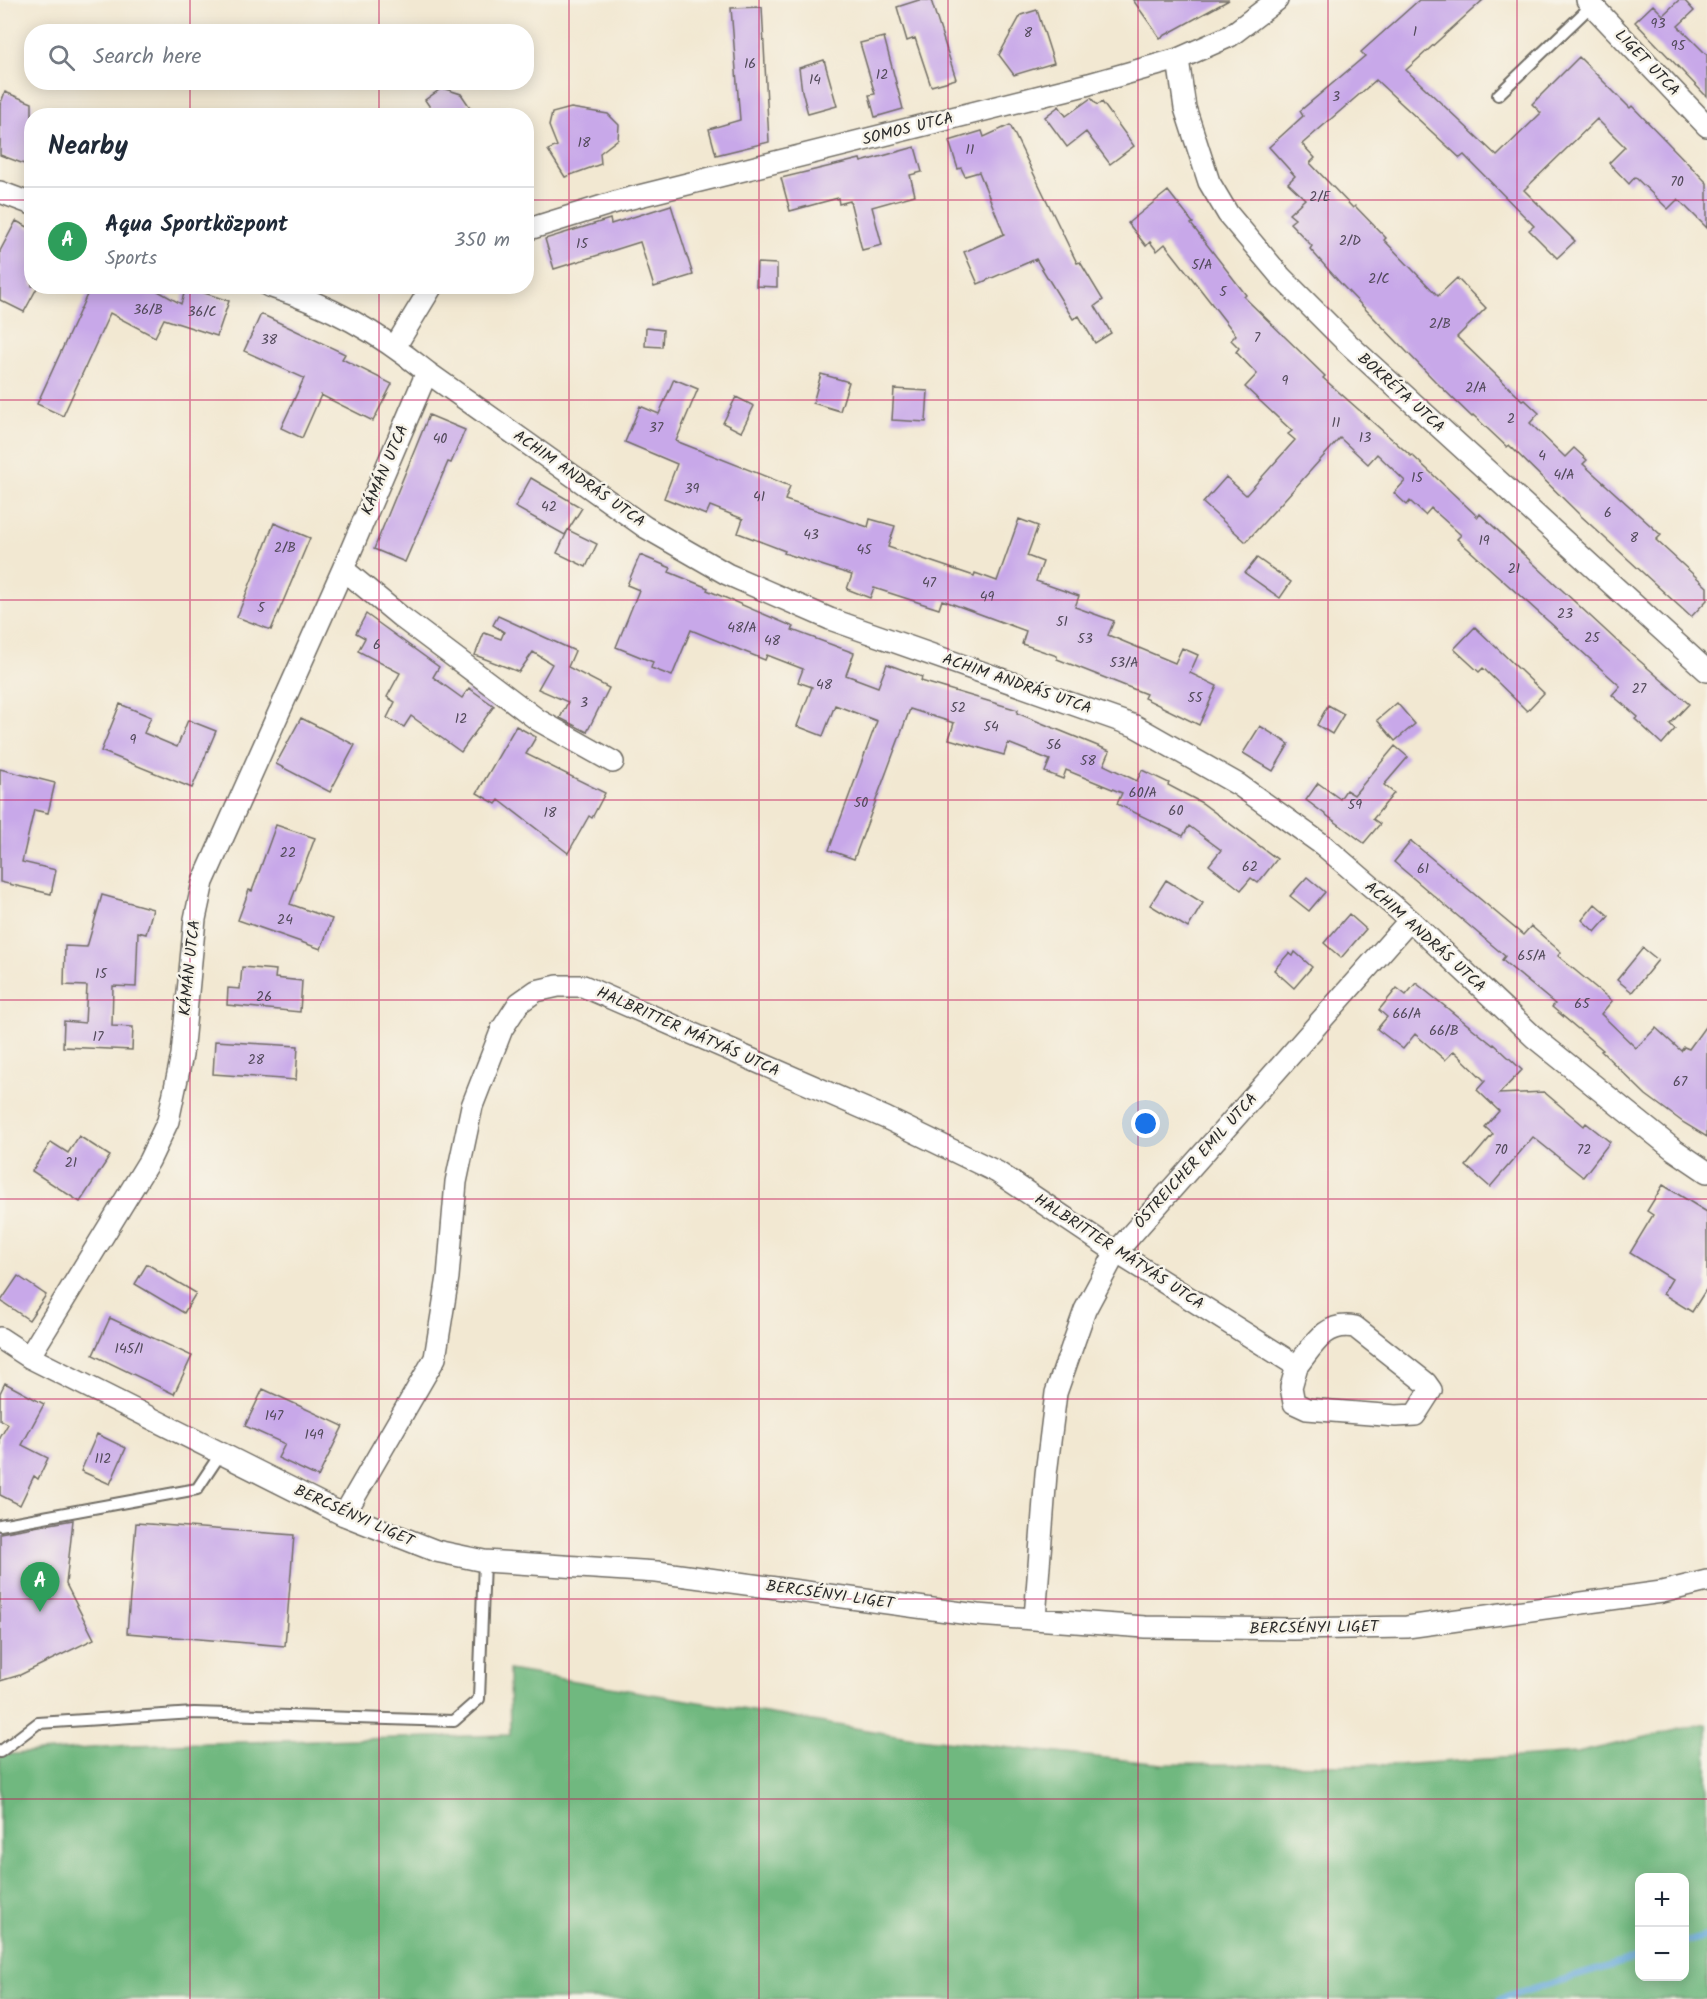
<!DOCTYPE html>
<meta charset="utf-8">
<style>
:root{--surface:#fff;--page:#f6f6f7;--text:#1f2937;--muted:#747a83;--line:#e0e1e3;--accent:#111827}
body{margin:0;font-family:Kalam,sans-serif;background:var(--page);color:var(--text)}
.controls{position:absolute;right:18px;bottom:18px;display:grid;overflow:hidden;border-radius:12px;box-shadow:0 3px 15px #0003}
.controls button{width:54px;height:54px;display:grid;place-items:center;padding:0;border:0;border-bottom:2px solid var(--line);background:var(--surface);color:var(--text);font:30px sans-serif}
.you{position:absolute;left:1146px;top:1124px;width:21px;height:21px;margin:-15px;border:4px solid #fff;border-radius:50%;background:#1a73e8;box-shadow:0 0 0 9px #1a73e833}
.badge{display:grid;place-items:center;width:39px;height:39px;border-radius:50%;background:var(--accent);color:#fff;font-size:20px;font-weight:700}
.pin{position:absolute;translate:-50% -50px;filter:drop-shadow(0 2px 3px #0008)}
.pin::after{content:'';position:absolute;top:32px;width:21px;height:18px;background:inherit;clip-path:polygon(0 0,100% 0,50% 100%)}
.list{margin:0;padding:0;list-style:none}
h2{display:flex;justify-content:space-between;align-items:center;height:78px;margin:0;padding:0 24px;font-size:26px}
h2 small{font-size:20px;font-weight:400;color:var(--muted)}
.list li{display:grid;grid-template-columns:39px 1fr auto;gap:18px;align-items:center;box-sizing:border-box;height:108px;padding:0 24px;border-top:2px solid var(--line)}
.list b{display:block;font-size:22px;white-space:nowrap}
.list p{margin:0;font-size:20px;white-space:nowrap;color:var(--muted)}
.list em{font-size:20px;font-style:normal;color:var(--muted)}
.icon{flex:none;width:33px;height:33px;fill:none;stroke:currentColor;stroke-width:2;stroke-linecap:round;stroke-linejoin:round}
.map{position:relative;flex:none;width:1707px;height:1999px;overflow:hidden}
.search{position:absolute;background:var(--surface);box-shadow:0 3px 15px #0003;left:24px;top:24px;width:510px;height:66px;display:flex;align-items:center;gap:15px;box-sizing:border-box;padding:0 21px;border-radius:24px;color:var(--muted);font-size:22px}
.panel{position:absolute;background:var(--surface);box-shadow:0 3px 15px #0003;left:24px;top:108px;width:510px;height:186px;border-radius:24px}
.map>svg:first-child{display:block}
</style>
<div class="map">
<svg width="1707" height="1999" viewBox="0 0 1707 1999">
<rect width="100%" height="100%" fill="#f7f3e8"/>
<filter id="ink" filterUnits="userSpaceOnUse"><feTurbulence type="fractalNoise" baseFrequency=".0167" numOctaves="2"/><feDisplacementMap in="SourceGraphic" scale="12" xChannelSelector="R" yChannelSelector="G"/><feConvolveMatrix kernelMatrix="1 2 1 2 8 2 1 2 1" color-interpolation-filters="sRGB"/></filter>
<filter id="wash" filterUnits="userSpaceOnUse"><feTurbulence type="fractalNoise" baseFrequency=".008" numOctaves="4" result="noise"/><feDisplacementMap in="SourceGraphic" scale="24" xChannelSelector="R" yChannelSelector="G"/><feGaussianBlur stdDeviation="1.35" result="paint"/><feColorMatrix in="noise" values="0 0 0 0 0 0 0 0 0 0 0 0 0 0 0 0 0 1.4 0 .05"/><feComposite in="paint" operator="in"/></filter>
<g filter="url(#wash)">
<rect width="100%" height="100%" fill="#f2e8d2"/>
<!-- forest -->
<path fill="#6fb87f" stroke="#4d7255" stroke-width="1.5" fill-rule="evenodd" d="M 509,1670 L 908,1737 L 1162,1764 L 1397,1765 L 1577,1753 L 1707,1723 L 1707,1999 L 0,1999 L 0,1755 L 131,1745 L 510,1735 ZM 1640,1878 L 1684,1878 L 1684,1976 L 1640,1976 Z"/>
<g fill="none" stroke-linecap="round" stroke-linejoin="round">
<!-- stream -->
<path stroke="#63a7d8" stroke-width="7" d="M 1684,1943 L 1707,1936
M 1500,1999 L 1640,1957"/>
</g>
<g id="blocks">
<!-- building -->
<path fill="#c8a8e9" d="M 919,0 L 931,0 L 956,79 L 931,86 L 915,38 L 907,41 L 897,7 Z
M 1133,0 L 1229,0 L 1160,38 Z
M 1419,0 L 1483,0 L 1406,70 L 1497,156 L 1541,113 L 1532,104 L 1579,57 L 1630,108 L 1632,106 L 1707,183 L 1707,228 L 1678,199 L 1668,209 L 1635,177 L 1629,184 L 1609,163 L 1625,147 L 1597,119 L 1524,190 L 1575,241 L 1557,258 L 1529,230 L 1534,226 L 1464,155 L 1460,158 L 1376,80 L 1302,144 L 1315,158 L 1310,163 L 1353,208 L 1355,206 L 1386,238 L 1384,240 L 1438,296 L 1457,278 L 1486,308 L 1457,337 L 1522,400 L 1524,399 L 1539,413 L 1530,423 L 1565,457 L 1574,448 L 1587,460 L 1583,464 L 1661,535 L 1656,540 L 1707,587 L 1707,600 L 1691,617 L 1581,516 L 1509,445 L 1507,447 L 1473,415 L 1472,417 L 1435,381 L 1342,285 L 1310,249 L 1312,246 L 1290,223 L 1295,219 L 1289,214 L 1305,199 L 1288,183 L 1295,176 L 1269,147 L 1303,116 L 1300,111 L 1365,56 L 1361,52 Z
M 1679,0 L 1684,0 L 1694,11 L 1678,26 L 1707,55 L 1707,97 L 1635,22 L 1653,5 L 1663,15 Z
M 762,7 L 769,142 L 716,155 L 709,129 L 740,120 L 731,8 Z
M 1037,10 L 1054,63 L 1014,75 L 999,55 L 1021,15 Z
M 884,37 L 903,109 L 875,117 L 869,95 L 875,94 L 860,43 Z
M 824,60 L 837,106 L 808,114 L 802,91 L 799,68 Z
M 442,88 L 461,94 L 476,116 L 436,116 L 425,100 Z
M 5,92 L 32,103 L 32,167 L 0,155 L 0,105 Z
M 1091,98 L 1097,105 L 1102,102 L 1134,146 L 1110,164 L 1086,132 L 1067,147 L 1045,117 L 1059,106 L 1066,116 Z
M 571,108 L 608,114 L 619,125 L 618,139 L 600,153 L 601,164 L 565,177 L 548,150 L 557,146 L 549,126 L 552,113 Z
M 1010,125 L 1077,263 L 1080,262 L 1103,300 L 1095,306 L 1111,333 L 1095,343 L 1079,316 L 1073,319 L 1036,259 L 978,284 L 964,252 L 1004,234 L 979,172 L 965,176 L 961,168 L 958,169 L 949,141 L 982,131 L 984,137 Z
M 915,147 L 922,172 L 910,175 L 915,195 L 872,207 L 882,245 L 862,250 L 850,201 L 839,204 L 838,198 L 790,211 L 781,178 L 860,159 L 861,162 Z
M 1168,191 L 1193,223 L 1191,224 L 1246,295 L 1244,297 L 1325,376 L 1323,378 L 1411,456 L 1412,455 L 1478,517 L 1480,514 L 1617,641 L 1689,704 L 1670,724 L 1675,729 L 1662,744 L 1635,719 L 1638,717 L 1612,695 L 1620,686 L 1457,539 L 1461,535 L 1431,508 L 1425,515 L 1410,501 L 1407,505 L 1394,493 L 1405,481 L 1377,454 L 1368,464 L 1340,438 L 1246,542 L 1203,503 L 1226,477 L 1246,495 L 1295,440 L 1288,434 L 1292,431 L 1245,387 L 1257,374 L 1236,352 L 1239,348 L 1231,340 L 1236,335 L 1165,244 L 1157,251 L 1150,242 L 1146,246 L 1128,223 Z
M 671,205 L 693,275 L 654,287 L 640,242 L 554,269 L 545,239 L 610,219 L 611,224 Z
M 16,221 L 32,229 L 32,286 L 38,286 L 24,312 L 0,300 L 0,251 Z
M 757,263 L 777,264 L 777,287 L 756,286 Z
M 91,286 L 149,286 L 181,304 L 186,287 L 229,301 L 217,336 L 164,319 L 155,337 L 110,313 L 63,416 L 37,404 Z
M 261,314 L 345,354 L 342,359 L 392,384 L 373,421 L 321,395 L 302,438 L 281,428 L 304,378 L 244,351 Z
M 646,328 L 663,330 L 662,347 L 645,346 Z
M 821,374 L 849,382 L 840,411 L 813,403 Z
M 674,379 L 698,389 L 676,441 L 790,486 L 785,500 L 868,527 L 870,519 L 895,526 L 888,547 L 974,576 L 975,573 L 997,581 L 1019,519 L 1038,526 L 1027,556 L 1043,562 L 1036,581 L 1079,596 L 1075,607 L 1114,621 L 1108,635 L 1175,663 L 1182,648 L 1198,655 L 1190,673 L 1217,686 L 1199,725 L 1144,698 L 1146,694 L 1057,659 L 1057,656 L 1022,644 L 1026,631 L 942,600 L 939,609 L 874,588 L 870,598 L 847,589 L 852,575 L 784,553 L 785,551 L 738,533 L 743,519 L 710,506 L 706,515 L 664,498 L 677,464 L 625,442 L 640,406 L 659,414 Z
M 894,389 L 928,391 L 926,422 L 892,420 Z
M 736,397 L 754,406 L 741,432 L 723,423 Z
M 429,415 L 465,430 L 451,463 L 448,462 L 405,562 L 374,549 Z
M 531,478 L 582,508 L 568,530 L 597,544 L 586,567 L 557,553 L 568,530 L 565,535 L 515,507 Z
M 274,523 L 310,538 L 271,630 L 237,617 Z
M 640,555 L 671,568 L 669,572 L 708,588 L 707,590 L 794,627 L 792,630 L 854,653 L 846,675 L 878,687 L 887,664 L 922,677 L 921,681 L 1018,710 L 1017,713 L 1110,751 L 1104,765 L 1137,781 L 1142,770 L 1169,783 L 1168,785 L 1202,803 L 1277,859 L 1258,883 L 1251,878 L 1241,890 L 1209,865 L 1221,850 L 1189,826 L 1183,836 L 1117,804 L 1122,793 L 1066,770 L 1063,779 L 1045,772 L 1050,760 L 1008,743 L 1004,755 L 949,739 L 954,723 L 910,709 L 854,859 L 829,850 L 877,721 L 835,705 L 823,736 L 797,726 L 812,687 L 798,682 L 803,669 L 767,655 L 765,660 L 691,630 L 672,676 L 651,668 L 653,662 L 616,647 L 639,590 L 627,585 Z
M 1257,558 L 1291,582 L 1280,598 L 1245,573 Z
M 366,614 L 439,667 L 433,677 L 462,698 L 469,688 L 494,706 L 461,752 L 411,716 L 404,727 L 387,718 L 395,702 L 387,697 L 400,673 L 358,651 L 365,638 L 356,633 Z
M 498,616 L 575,651 L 568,667 L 609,688 L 587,732 L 560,718 L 568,702 L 538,689 L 552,664 L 533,652 L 519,672 L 475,655 L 484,633 L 501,639 L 504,632 L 493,625 Z
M 1475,627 L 1544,693 L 1527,711 L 1483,668 L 1479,672 L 1454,649 Z
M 1397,703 L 1415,724 L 1395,741 L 1377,720 Z
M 120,704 L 151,717 L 144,733 L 177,747 L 188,720 L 216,731 L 192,788 L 101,751 Z
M 1328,705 L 1344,714 L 1332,734 L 1317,725 Z
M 301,718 L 355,745 L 330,792 L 276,764 Z
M 516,726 L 536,737 L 526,754 L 605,793 L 592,818 L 589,816 L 568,853 L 499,800 L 496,804 L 477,793 Z
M 1260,726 L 1289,744 L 1273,771 L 1243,753 Z
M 1395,746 L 1408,757 L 1384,785 L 1394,793 L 1373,819 L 1380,824 L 1364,843 L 1306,800 L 1318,783 L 1340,799 L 1346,790 L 1354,795 Z
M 0,769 L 55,783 L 48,813 L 34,810 L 22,862 L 56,870 L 51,894 L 0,882 Z
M 276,825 L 315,838 L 290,904 L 332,919 L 321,949 L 238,920 L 249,890 L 252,891 Z
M 1411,841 L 1523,935 L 1531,926 L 1561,952 L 1558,956 L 1612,1001 L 1601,1014 L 1636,1048 L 1656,1028 L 1681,1051 L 1684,1047 L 1689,1049 L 1707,1024 L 1707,1137 L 1684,1123 L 1646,1095 L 1601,1051 L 1603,1050 L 1552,1007 L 1555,1004 L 1502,960 L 1505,956 L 1394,862 Z
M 1307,877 L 1325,892 L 1309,911 L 1290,896 Z
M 1166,880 L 1203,903 L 1188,928 L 1150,905 Z
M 102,895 L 153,909 L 146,934 L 138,932 L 136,987 L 113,986 L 112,1026 L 133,1027 L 132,1050 L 63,1047 L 64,1021 L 85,1023 L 87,986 L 64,985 L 65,946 L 87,947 Z
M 1595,904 L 1609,916 L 1595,932 L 1582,920 Z
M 1349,914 L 1366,929 L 1341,958 L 1324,943 Z
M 1643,948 L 1658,960 L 1632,992 L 1617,980 Z
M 1295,952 L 1312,967 L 1294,988 L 1274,970 L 1289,953 L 1293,956 Z
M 242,967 L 276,970 L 275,978 L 302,981 L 300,1012 L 227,1005 L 228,988 L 240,989 Z
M 1416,983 L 1493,1045 L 1494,1044 L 1522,1070 L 1499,1094 L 1544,1092 L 1584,1126 L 1586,1123 L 1610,1142 L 1583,1177 L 1533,1137 L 1490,1187 L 1466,1166 L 1493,1134 L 1485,1127 L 1499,1111 L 1477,1090 L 1485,1081 L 1454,1051 L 1445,1060 L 1415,1034 L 1403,1049 L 1377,1029 L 1387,1017 L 1379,1010 L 1397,988 L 1406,995 Z
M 215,1041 L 298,1046 L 296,1080 L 213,1074 Z
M 79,1136 L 110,1156 L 80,1202 L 32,1171 L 51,1142 L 68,1153 Z
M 1663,1185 L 1707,1212 L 1707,1288 L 1692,1312 L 1663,1294 L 1672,1279 L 1630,1253 L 1653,1215 L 1647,1211 Z
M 147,1264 L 196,1293 L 184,1313 L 135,1284 Z
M 18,1276 L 46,1295 L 29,1320 L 1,1301 Z
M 110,1318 L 192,1356 L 174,1394 L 93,1355 Z
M 5,1383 L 44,1404 L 22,1445 L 48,1458 L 38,1479 L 34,1476 L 20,1505 L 0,1495 L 0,1438 L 8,1424 L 0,1420 L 0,1393 Z
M 263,1389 L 343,1426 L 318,1477 L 278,1458 L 285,1444 L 245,1426 Z
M 97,1434 L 126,1448 L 110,1484 L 81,1471 Z
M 73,1520 L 66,1584 L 94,1639 L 20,1675 L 0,1681 L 0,1533 Z
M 136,1523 L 294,1535 L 285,1646 L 127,1633 Z"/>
</g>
</g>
<g filter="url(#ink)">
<use href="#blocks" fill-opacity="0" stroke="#716d65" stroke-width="1.5"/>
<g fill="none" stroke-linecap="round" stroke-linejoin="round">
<!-- service casing -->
<g stroke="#716d65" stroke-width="14">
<path id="service" d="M 1498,95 L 1592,5
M 0,1525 L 197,1489 L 221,1453
M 0,1752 L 38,1723 L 194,1713 L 454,1721 L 479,1699 L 484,1561"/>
</g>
<!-- minor casing -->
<g stroke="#716d65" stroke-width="24">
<path id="minor" d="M 1587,0 L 1707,126
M 1178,59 L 1185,108 L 1209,182 L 1228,214 L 1281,277 L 1345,341 L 1707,671
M 0,192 L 32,204
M 526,230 L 619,201 L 1089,84 L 1178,59 L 1230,36 L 1277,0
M 269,286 C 331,306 376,331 427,372 L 645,527 L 727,574 L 830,619 L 1135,726 L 1239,785 L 1323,845 L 1410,920 L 1535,1038 L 1673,1149 L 1707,1172
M 395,347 L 432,286
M 343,569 L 401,617 L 538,720 L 613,762
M 0,1338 L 29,1357 L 344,1515 L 436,1551 L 484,1561 L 657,1572 L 977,1615 L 1145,1627 L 1292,1629 L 1407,1627 L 1662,1592 L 1707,1581
M 29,1357 L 149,1161 L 168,1121 L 182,1055 L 195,919 L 203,882 L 343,569 L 427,372
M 344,1515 L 435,1358 L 448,1277 L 456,1182 L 472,1106 L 502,1029 L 519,1003 L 536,991 L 558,986 L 583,986 L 886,1118 L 997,1172 L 1116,1252 L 1297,1366 L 1291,1387 L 1294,1403 L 1307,1409 L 1396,1416 L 1415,1415 L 1431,1390 L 1426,1383 L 1355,1327 C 1325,1321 1313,1346 1297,1366
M 1035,1618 L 1046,1474 L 1056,1393 L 1085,1310 L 1116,1252 L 1410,920"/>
</g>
<!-- service -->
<use href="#service" stroke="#fff" stroke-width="10"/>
<!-- minor -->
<use href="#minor" stroke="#fff" stroke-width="21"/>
</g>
</g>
<!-- grid -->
<path fill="none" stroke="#c2185b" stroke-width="1.5" stroke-opacity="0.55" d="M 190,0 L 190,32M 379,0 L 379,32M 569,0 L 569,1999M 759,0 L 759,1999M 948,0 L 948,1999M 1138,0 L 1138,1999M 1328,0 L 1328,1999M 1517,0 L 1517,1999M 190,82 L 190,116M 379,82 L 379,116M 0,200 L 32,200M 526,200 L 1707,200M 190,286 L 190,1999M 379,286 L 379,1999M 0,400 L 1707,400M 0,600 L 1707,600M 0,800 L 1707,800M 0,1000 L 1707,1000M 0,1199 L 1707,1199M 0,1399 L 1707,1399M 0,1599 L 1707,1599M 0,1799 L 1707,1799"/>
<g text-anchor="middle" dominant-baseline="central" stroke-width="5" stroke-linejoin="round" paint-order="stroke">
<!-- number labels -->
<g font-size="14" fill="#524a5a">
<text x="1658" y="24">93</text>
<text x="1415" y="32">1</text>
<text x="1028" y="33">8</text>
<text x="1678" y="46">95</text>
<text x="750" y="64">16</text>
<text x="882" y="75">12</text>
<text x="815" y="80">14</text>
<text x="1336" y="97">3</text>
<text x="584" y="143">18</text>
<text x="970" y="150">11</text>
<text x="1677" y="182">70</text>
<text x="1320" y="197">2/E</text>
<text x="1350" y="241">2/D</text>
<text x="582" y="244">15</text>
<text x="1202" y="265">5/A</text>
<text x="1379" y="279">2/C</text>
<text x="1223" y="292">5</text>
<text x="148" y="310">36/B</text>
<text x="202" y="312">36/C</text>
<text x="1440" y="324">2/B</text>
<text x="1257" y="338">7</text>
<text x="269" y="340">38</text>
<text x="1285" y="381">9</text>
<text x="1476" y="388">2/A</text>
<text x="1511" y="419">2</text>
<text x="1336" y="423">11</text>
<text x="656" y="428">37</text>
<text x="1365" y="438">13</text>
<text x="440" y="439">40</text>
<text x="1542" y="456">4</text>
<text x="1564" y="475">4/A</text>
<text x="1417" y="478">15</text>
<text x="692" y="489">39</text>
<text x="759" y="497">41</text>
<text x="549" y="507">42</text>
<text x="1608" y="513">6</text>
<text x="811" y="535">43</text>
<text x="1634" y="538">8</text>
<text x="1484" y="541">19</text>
<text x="285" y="548">2/B</text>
<text x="864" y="550">45</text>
<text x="1514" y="569">21</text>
<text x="929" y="583">47</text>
<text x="987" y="597">49</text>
<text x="261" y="608">5</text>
<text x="1565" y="614">23</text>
<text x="1062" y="622">51</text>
<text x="742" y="628">48/A</text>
<text x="1592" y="638">25</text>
<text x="1085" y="639">53</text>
<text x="772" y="641">48</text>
<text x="377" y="645">6</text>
<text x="1124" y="663">53/A</text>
<text x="824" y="685">48</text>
<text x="1639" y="689">27</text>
<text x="1195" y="698">55</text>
<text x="584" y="703">3</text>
<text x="958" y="708">52</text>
<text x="461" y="719">12</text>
<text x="991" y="727">54</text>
<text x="133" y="740">9</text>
<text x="1054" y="745">56</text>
<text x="1088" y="761">58</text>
<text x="1143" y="793">60/A</text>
<text x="861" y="803">50</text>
<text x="1355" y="805">59</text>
<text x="1176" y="811">60</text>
<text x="550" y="813">18</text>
<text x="288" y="853">22</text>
<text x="1250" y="867">62</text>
<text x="1423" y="869">61</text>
<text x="285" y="920">24</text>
<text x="1532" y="956">65/A</text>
<text x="101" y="974">15</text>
<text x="264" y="997">26</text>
<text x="1582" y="1004">65</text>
<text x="1407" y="1014">66/A</text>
<text x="1444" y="1031">66/B</text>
<text x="98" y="1037">17</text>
<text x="256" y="1060">28</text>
<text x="1680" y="1082">67</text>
<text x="1501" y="1150">70</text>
<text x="1584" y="1150">72</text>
<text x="71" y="1163">21</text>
<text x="129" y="1349">145/1</text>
<text x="274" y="1416">147</text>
<text x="314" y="1435">149</text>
<text x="103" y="1459">112</text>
</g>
<!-- street labels -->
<g font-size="16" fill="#2b2b2b" stroke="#f7f3e8">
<text transform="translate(1647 63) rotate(46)">LIGET UTCA</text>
<text transform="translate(908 129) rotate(-14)">SOMOS UTCA</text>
<text transform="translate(1401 393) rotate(42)">BOKRÉTA UTCA</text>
<text transform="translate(385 470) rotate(-67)">KÁMÁN UTCA</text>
<text transform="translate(579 479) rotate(35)">ACHIM ANDRÁS UTCA</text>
<text transform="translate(1017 684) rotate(19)">ACHIM ANDRÁS UTCA</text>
<text transform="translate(1425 937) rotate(42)">ACHIM ANDRÁS UTCA</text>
<text transform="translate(190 968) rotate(-84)">KÁMÁN UTCA</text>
<text transform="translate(688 1032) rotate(24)">HALBRITTER MÁTYÁS UTCA</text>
<text transform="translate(1196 1161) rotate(-48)">ÖSTREICHER EMIL UTCA</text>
<text transform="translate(1119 1252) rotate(33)">HALBRITTER MÁTYÁS UTCA</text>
<text transform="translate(354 1516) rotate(24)">BERCSÉNYI LIGET</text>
<text transform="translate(830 1595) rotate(8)">BERCSÉNYI LIGET</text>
<text transform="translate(1314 1628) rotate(-1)">BERCSÉNYI LIGET</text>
</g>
</g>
</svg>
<div class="controls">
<button>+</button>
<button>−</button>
</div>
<div class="you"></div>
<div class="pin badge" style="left:40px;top:1612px;background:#2e9e5b">A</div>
<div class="search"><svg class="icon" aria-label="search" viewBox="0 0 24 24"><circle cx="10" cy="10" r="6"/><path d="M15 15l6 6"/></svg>Search here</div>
<section class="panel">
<h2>Nearby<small></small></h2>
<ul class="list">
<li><span class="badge" style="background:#2e9e5b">A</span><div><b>Aqua Sportközpont</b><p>Sports</p></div><em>350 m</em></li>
</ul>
</section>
</div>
